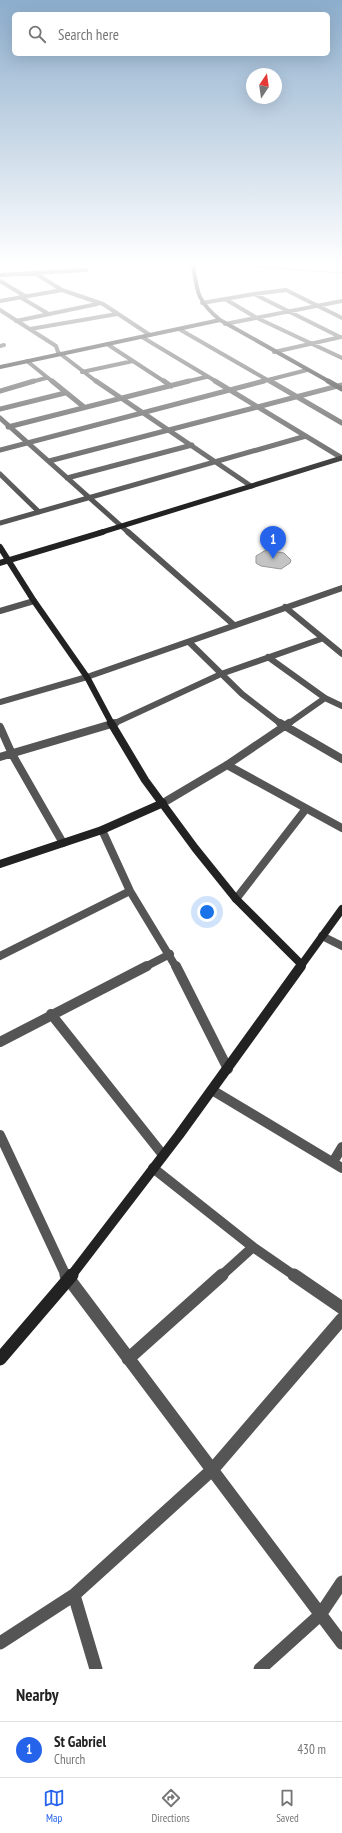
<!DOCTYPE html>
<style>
:root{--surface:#fff;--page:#f2f2f2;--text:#222;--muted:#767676;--line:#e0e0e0;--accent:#2563eb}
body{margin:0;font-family:"PT Sans Narrow",sans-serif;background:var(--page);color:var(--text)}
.compass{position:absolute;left:246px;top:68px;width:36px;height:36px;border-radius:50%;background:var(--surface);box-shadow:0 4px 16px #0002;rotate:13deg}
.you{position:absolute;left:207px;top:912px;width:14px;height:14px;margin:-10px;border:3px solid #fff;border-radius:50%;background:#1a73e8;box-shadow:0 0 0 6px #1a73e833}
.badge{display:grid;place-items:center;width:26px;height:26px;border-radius:50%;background:var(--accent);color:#fff;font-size:13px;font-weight:700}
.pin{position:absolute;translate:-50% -33px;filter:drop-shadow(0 1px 2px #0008)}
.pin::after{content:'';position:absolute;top:21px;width:14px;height:12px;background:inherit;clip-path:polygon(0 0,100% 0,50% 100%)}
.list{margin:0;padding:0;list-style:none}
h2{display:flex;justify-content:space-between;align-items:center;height:52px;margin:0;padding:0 16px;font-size:17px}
h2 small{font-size:13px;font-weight:400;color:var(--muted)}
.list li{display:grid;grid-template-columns:26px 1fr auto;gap:12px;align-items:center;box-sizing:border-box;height:56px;padding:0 16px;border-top:1px solid var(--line)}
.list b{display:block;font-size:15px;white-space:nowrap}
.list p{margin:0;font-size:13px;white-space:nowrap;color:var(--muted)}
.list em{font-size:13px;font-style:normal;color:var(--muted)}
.icon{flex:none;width:22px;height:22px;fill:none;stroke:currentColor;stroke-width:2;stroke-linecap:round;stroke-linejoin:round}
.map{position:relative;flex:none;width:342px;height:1669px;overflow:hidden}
.search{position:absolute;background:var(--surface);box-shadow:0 4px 16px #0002;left:12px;right:12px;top:12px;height:44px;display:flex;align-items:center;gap:10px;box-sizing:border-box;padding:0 14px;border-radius:6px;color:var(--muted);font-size:15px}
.sheet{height:108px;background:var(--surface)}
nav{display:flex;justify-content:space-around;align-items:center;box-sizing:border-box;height:56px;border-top:1px solid var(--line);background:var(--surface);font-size:11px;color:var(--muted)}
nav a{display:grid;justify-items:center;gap:2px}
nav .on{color:var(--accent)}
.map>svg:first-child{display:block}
</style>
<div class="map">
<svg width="342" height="1669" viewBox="0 0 342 1669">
<rect width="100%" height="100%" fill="#fff"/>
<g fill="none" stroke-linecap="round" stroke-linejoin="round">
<!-- stream -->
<path stroke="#a3a3a3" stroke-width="1.5" d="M 220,264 L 342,273"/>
</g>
<!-- building -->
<path fill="#c4c4c4" stroke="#999" d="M 266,550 L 284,553 L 291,560 L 290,563 L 281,569 L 261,566 L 256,563 L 256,556 Z"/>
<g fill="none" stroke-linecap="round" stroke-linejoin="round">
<!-- street-far5 -->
<path stroke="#555" stroke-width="4" d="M 33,272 L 62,290
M 0,275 L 86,270
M 0,281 L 25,296
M 254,294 L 286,290 L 342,318
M 20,297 L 47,313
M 225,299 L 257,318 L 342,358
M 0,301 L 62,290 L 103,304 L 150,335
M 202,303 L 254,294 L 340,337
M 0,310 L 56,346 L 58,352 L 97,382
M 16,321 L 97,304
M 225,324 L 342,301
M 30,329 L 117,314
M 179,329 L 271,382
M 142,337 L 217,382
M 107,344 L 165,382
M 0,346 L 4,345
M 274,352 L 341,337
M 27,361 L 53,382
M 82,372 L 133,361
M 31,382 L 46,378
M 185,382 L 206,377
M 260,382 L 307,370"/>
<!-- street-far4 -->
<path stroke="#555" stroke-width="5" d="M 52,381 L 84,407
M 96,381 L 251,486
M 164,381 L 171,386
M 215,381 L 342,458
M 270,381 L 342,423
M 0,391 L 34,381
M 0,409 L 65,393
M 0,418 L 129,533
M 8,427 L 189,381
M 0,450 L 264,381
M 49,461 L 342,385
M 0,474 L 39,512
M 67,478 L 192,445
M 0,523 L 306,436"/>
<!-- street-far3 -->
<path stroke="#555" stroke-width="6" d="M 128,532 L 234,625
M 285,607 L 342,654
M 0,611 L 34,601
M 189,642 L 242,694 L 281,724
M 268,657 L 325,698 L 342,706
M 0,702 L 87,677 L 342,588
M 113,724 L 221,674 L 321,639
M 288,724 L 325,698"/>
<!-- street-far2 -->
<path stroke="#555" stroke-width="8" d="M 280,723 L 342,759
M 0,727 L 12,754 L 63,843
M 0,757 L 115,723
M 227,765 L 342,828
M 163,803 L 227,765 L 289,723
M 102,830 L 130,891 L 176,967
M 236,899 L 305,810
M 322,936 L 342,946
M 0,956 L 130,891
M 145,967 L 170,954"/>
<!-- street-far1 -->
<path stroke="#555" stroke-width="10" d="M 176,966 L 228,1069
M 51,1014 L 163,1155
M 0,1042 L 147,966
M 212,1090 L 342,1168
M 0,1135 L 66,1276
M 333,1162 L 342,1147
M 153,1168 L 253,1247 L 295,1276
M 221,1276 L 253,1247"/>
<!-- street -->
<path stroke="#555" stroke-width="13" d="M 66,1275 L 342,1643
M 294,1275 L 342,1308
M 128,1359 L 222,1275
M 74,1595 L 96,1669
M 0,1643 L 74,1595 L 213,1469 L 342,1319
M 260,1669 L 320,1615 L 342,1582"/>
<!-- secondary-far5 -->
<path stroke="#222" stroke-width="4" d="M 193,264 C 197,292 197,301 220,320 L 330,382
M 0,367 L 220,320"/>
<!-- secondary-far4 -->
<path stroke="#222" stroke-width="5" d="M 328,381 L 342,389
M 99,533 L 342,458"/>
<!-- secondary-far3 -->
<path stroke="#222" stroke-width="6" d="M 0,547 L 34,601 L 87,677 L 112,724
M 0,563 L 103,532"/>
<!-- secondary-far2 -->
<path stroke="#222" stroke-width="8" d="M 111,723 L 145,780 L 195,848 L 236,899 L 301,964
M 0,864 L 102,830 L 163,803
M 300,967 L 342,909"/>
<!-- secondary-far1 -->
<path stroke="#222" stroke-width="10" d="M 71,1276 L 179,1135 L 301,966"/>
<!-- secondary -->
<path stroke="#222" stroke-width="13" d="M 0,1359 L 72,1275"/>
</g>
<!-- sky -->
<linearGradient id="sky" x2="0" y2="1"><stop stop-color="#8cadcc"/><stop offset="0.53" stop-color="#fff"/><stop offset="1" stop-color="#fff" stop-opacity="0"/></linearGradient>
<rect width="342" height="497" fill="url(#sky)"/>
</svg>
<svg class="compass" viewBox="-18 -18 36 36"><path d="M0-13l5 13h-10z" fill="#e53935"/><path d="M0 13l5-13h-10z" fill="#767676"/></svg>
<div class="you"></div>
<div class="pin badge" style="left:273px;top:559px">1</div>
<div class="search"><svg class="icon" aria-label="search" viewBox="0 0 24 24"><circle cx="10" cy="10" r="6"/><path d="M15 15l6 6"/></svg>Search here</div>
</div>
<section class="sheet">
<h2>Nearby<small></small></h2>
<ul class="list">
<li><span class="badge">1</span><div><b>St Gabriel</b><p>Church</p></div><em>430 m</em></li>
</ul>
</section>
<nav>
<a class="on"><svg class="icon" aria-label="map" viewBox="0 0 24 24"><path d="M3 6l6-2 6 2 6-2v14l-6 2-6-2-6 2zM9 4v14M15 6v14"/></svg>Map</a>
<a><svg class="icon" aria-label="directions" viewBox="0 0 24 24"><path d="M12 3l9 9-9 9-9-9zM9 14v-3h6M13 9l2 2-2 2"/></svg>Directions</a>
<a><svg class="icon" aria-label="saved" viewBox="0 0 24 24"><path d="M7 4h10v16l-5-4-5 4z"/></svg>Saved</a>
</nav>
